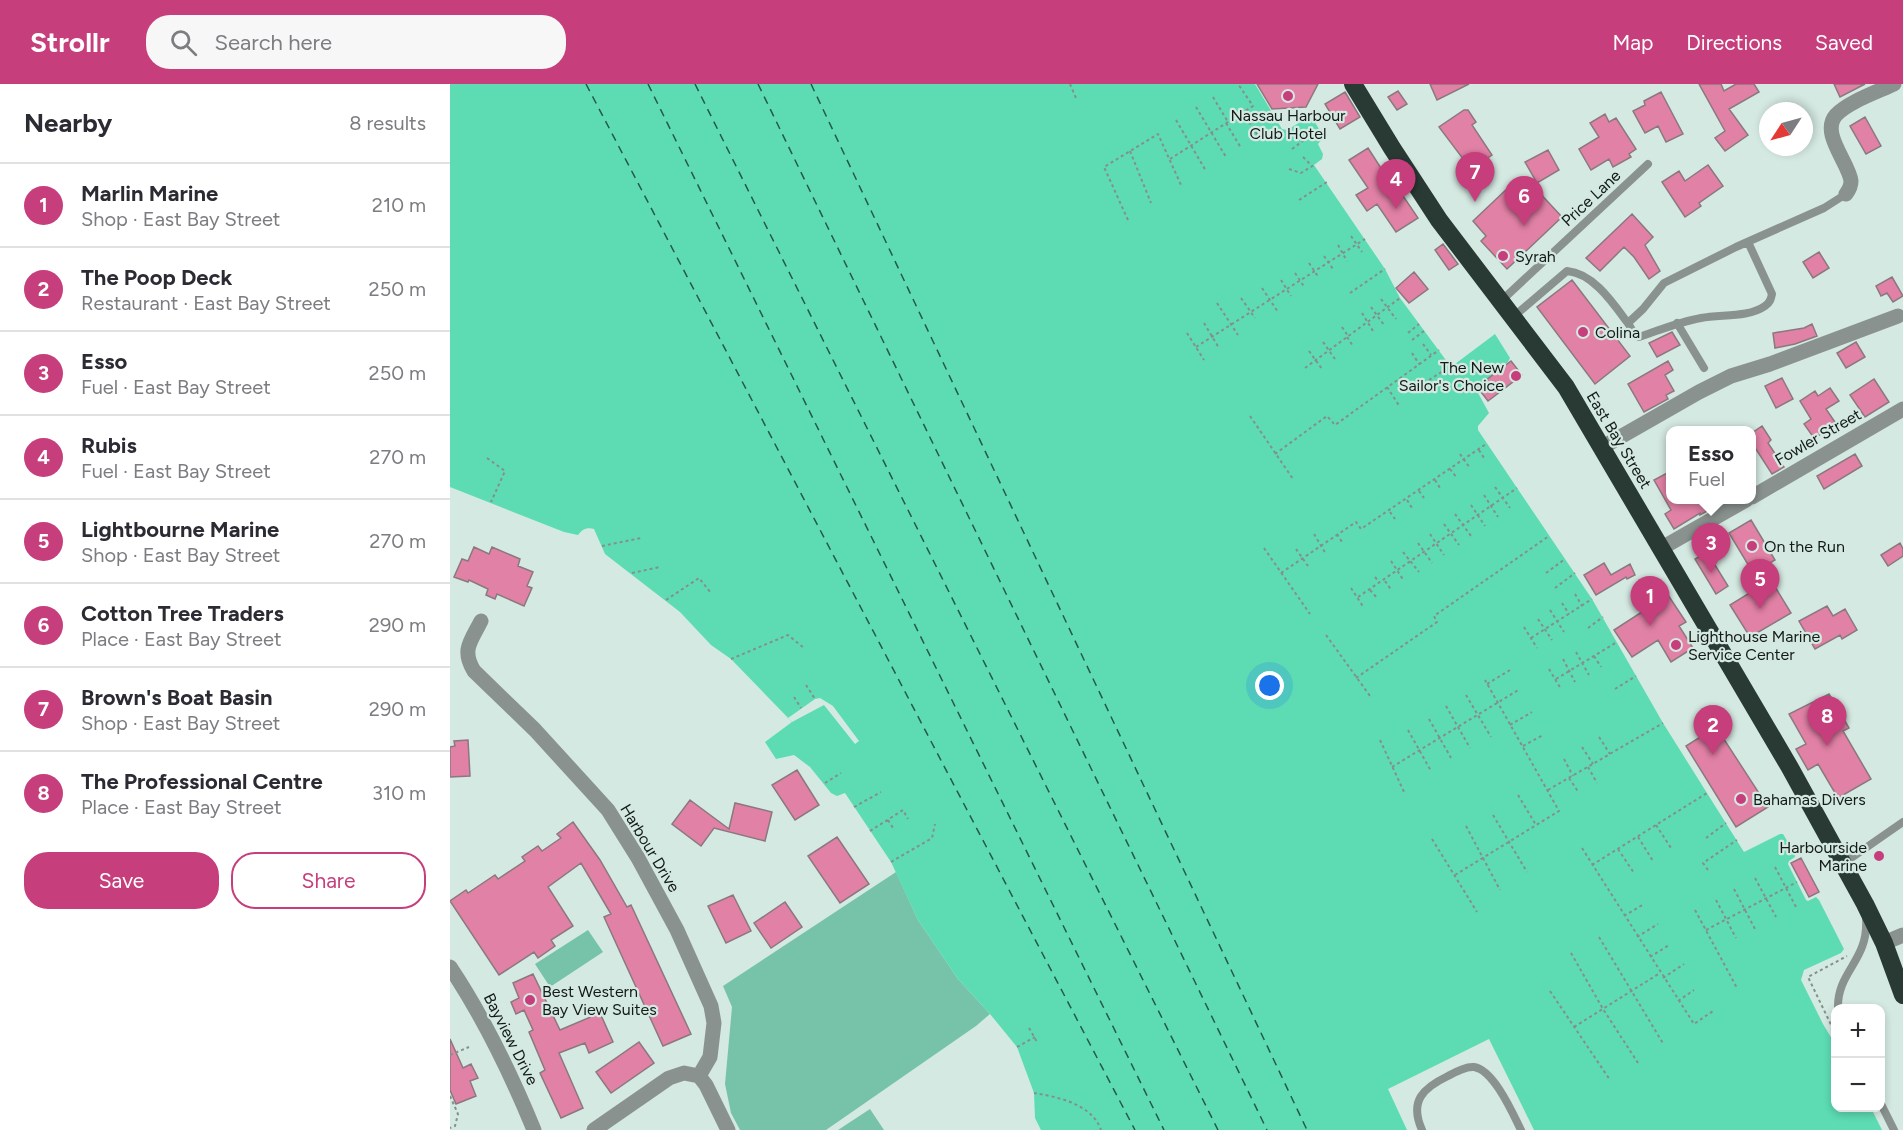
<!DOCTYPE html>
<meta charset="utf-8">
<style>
:root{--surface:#fff;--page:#f7f7f7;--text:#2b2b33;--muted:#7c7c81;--line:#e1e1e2;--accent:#c63e7c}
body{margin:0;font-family:Figtree,sans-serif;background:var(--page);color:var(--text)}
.controls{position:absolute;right:18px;bottom:18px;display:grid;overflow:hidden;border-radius:12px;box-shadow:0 3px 9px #0003}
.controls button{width:54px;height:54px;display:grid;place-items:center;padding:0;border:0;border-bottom:2px solid var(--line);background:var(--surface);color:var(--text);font:30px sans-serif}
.compass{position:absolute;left:1309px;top:18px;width:54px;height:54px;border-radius:50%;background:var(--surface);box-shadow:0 3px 9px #0003;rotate:234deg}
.you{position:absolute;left:820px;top:602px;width:21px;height:21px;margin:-15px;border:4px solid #fff;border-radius:50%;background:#1a73e8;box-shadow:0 0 0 9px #1a73e833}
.badge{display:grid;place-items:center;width:39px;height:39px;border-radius:50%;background:var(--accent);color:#fff;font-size:20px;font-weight:700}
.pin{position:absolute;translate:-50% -50px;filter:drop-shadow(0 2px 3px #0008)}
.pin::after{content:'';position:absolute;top:32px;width:21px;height:18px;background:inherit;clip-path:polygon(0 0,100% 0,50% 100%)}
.popup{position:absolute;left:1216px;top:342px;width:90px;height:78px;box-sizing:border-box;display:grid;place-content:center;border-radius:12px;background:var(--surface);filter:drop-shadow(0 2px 4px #0005);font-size:20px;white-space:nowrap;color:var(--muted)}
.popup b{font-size:22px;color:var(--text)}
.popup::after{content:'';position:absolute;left:50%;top:100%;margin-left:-12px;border:12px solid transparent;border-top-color:var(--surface)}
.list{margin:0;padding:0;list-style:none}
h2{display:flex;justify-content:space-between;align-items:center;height:78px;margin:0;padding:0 24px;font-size:26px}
h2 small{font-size:20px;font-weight:400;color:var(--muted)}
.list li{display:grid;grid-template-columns:39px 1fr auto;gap:18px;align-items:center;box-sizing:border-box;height:84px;padding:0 24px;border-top:2px solid var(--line)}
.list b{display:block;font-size:22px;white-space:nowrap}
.list p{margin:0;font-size:20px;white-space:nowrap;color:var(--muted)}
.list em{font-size:20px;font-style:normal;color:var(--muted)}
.actions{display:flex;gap:12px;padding:18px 24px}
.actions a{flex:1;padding:14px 0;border:2px solid var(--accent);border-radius:24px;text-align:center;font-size:21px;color:var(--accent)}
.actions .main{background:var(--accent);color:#fff}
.icon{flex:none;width:33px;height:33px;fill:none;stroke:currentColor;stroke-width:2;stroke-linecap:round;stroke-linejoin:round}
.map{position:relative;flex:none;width:1453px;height:1046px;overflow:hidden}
header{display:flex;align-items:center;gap:36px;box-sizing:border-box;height:84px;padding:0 30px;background:var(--accent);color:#fff}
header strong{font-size:28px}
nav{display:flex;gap:33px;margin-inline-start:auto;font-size:21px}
.search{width:420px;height:54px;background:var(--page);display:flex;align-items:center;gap:15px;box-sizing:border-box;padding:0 21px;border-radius:24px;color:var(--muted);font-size:22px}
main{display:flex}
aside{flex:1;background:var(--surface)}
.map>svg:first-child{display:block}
</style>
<header>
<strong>Strollr</strong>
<div class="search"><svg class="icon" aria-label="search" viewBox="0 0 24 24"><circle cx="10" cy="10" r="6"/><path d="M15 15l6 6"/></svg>Search here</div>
<nav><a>Map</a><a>Directions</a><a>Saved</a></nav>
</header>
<main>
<aside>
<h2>Nearby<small>8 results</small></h2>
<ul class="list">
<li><span class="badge">1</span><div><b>Marlin Marine</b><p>Shop · East Bay Street</p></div><em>210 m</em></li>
<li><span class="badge">2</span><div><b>The Poop Deck</b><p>Restaurant · East Bay Street</p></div><em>250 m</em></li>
<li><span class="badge">3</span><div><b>Esso</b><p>Fuel · East Bay Street</p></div><em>250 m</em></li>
<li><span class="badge">4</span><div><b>Rubis</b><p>Fuel · East Bay Street</p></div><em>270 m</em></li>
<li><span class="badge">5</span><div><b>Lightbourne Marine</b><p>Shop · East Bay Street</p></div><em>270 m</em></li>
<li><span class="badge">6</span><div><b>Cotton Tree Traders</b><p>Place · East Bay Street</p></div><em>290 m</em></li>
<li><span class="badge">7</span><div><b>Brown's Boat Basin</b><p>Shop · East Bay Street</p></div><em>290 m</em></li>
<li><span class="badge">8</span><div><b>The Professional Centre</b><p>Place · East Bay Street</p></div><em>310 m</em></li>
</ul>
<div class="actions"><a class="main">Save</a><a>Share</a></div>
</aside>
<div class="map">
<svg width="1453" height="1046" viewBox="0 0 1453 1046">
<rect width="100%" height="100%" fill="#d4e9e1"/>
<!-- green -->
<path fill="#77c3a9" d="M 446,788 L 468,836 L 508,895 L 540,930 L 526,942 L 376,1046 L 290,1046 L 281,1029 L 275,1000 L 282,923 L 273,902 Z
M 138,846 L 153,868 L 100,903 L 85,880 Z
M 420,1025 L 434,1046 L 388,1046 Z"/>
<!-- water -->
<path fill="#5ddcb4" d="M 0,0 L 805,0 L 832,45 L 837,46 L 857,34 L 863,35 L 874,53 L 868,60 L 873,70 L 872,75 L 864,81 L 935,185 L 950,214 L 1001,283 L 1045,250 L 1060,274 L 1058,278 L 1028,302 L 1027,307 L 1039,329 L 1028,342 L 1028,346 L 1142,515 L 1213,639 L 1294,768 L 1330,750 L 1333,750 L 1345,770 L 1345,773 L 1339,777 L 1338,780 L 1356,816 L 1358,817 L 1366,813 L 1369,816 L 1394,865 L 1391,869 L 1354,886 L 1351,896 L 1373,940 L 1385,960 L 1386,1024 L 1421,1024 L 1432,1046 L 1084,1046 L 1039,955 L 938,1005 L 957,1046 L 591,1046 L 585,1034 L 584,1009 L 567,963 L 540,930 L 508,895 L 468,836 L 441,778 L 395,709 L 387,712 L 381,709 L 360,683 L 344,671 L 326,675 L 315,658 L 342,638 L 281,575 L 261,561 L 230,528 L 155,470 L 144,445 C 136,443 132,446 128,451 L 114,448 L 0,403 Z"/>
<!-- pier -->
<path fill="#d4e9e1" d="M 370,614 L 383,622 L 409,657 L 405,660 L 374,621 L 342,638 L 338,634 L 365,615 Z"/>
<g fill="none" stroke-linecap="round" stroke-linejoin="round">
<!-- ferry -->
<path stroke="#255949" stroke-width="1.5" stroke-dasharray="8 6" stroke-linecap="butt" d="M 136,0 L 685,1046
M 198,0 L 714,1046
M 245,0 L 768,1046
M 308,0 L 817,1046
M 361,0 L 857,1046"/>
</g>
<!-- building -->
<path fill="#e281a6" stroke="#8b787e" stroke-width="1.5" d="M 807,0 L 868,0 L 856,23 L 822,25 Z
M 980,0 L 1019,0 L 987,16 Z
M 1249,0 L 1271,0 L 1274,7 L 1286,0 L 1304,0 L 1309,8 L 1279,25 L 1298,51 L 1275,67 L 1265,54 L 1275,47 Z
M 1384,0 L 1415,0 L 1390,13 Z
M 948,7 L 957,20 L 947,26 L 938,13 Z
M 895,8 L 910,33 L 890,45 L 875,20 Z
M 1211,8 L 1233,50 L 1216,58 L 1208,42 L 1195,49 L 1183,27 L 1195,21 L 1194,17 Z
M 1014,26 L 1018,26 L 1026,38 L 1022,41 L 1042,71 L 1018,87 L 1011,77 L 1014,76 L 989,43 Z
M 1155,30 L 1159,38 L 1166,34 L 1186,65 L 1179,70 L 1181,73 L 1163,83 L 1159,75 L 1141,86 L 1129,65 L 1149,53 L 1140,39 Z
M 1415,33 L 1431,62 L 1416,70 L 1400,42 Z
M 918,64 L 936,92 L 942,88 L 953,103 L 949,106 L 968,134 L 946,148 L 927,120 L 917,127 L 906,111 L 918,104 L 899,76 Z
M 1098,66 L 1109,86 L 1087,99 L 1075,78 Z
M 1258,81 L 1273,102 L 1249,119 L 1251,122 L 1235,133 L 1212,98 L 1229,87 L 1235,97 Z
M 1061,101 L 1075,116 L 1086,105 L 1112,133 L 1057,185 L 1031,157 L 1036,152 L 1023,137 Z
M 1182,130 L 1203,153 L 1195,161 L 1210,187 L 1199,195 L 1184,173 L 1174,163 L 1150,187 L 1136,174 Z
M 993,160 L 1008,180 L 999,186 L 985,166 Z
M 1369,168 L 1379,184 L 1363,194 L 1353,178 Z
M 964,188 L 978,205 L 959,219 L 946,204 Z
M 1442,193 L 1453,212 L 1443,218 L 1437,209 L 1431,212 L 1426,202 Z
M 1122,196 L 1180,272 L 1145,300 L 1087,223 Z
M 1362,240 L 1367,252 L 1345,260 L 1325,264 L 1323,249 L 1354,244 Z
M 1222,248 L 1230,261 L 1207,273 L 1199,259 Z
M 1406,258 L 1415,273 L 1396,284 L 1387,269 Z
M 1061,277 L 1072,291 L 1038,317 L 1027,303 Z
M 1218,277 L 1223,286 L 1215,291 L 1224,307 L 1216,311 L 1218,315 L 1194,328 L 1178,300 Z
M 1332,294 L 1343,315 L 1326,324 L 1315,302 Z
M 1424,295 L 1439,318 L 1415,333 L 1400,311 Z
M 1380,304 L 1389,317 L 1376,325 L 1387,341 L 1364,354 L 1354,340 L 1361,335 L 1350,317 L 1365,307 L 1368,312 Z
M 1312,342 L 1321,356 L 1318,359 L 1334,383 L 1322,390 L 1302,359 L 1302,349 Z
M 1405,370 L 1412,382 L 1374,405 L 1367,392 Z
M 1221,387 L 1221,416 L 1252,416 L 1259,426 L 1250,431 L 1250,429 L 1224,445 L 1215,430 L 1221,426 L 1204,396 Z
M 1301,436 L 1325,476 L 1313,483 L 1341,529 L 1300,553 L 1280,521 L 1311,502 L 1279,449 Z
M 1450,459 L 1453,465 L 1453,472 L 1438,482 L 1431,471 Z
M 24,463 L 39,470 L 42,463 L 70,475 L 68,482 L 83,488 L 77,502 L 82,504 L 74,522 L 47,510 L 45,515 L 36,511 L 38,505 L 19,496 L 18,498 L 4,493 L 12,475 L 18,477 Z
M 1257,468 L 1278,502 L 1266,510 L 1245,475 Z
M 1154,479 L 1161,491 L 1180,480 L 1185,491 L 1177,495 L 1176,493 L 1146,511 L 1134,491 Z
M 1218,511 L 1236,538 L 1229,542 L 1243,564 L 1221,578 L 1208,556 L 1182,573 L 1164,546 Z
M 1377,522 L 1383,532 L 1395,525 L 1407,546 L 1392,555 L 1390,551 L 1365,565 L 1349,537 Z
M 1379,610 L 1399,644 L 1393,647 L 1421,695 L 1388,714 L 1368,680 L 1358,686 L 1346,665 L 1356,660 L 1339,630 Z
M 1266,643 L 1318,723 L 1286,743 L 1236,662 Z
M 18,656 L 20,692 L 0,693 L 0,663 L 5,662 L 4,657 Z
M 347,686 L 369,721 L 345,736 L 322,701 Z
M 240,716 L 279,745 L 285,719 L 322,728 L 315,757 L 264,744 L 251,762 L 222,740 Z
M 123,738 L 150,776 L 177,823 L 181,821 L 241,950 L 213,962 L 154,833 L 161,830 L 131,779 L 98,803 L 123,842 L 101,856 L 105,862 L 88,874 L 84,868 L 49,891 L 0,817 L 16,806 L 18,809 L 45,791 L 48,795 L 75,777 L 72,773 L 88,762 L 92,767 L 111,754 L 107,750 Z
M 387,753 L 419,800 L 390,819 L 358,772 Z
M 1351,774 L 1369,808 L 1359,813 L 1341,779 Z
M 283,811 L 301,847 L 276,859 L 258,822 Z
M 335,818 L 352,843 L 321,864 L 304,839 Z
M 83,890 L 110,946 L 150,929 L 163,958 L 139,969 L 135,959 L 109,969 L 133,1024 L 111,1034 L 90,989 L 95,986 L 79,948 L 83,946 L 74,926 L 66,930 L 61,918 L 69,914 L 63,899 Z
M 0,955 L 13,984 L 21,980 L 28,994 L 20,997 L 26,1012 L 6,1020 L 0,1006 Z
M 189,958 L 204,979 L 161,1009 L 146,988 Z"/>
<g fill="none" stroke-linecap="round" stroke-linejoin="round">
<!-- path -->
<path stroke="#82918b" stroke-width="2" stroke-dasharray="3 3" stroke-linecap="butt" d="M 620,0 L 626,14
M 763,13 L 778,38
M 746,23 L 776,73
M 792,28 L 809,53
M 726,36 L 756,87
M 776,39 L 791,64
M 842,65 L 869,45
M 680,67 L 701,119
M 853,73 L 862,82
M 720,75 L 803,22 L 788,0
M 839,85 L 851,89 L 864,81
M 849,116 L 877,98
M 678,136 L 654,83 L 708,50 L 731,101
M 901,152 L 912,168
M 888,161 L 897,177
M 874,172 L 883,185
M 859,179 L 869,194
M 845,189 L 855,204
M 831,196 L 841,212
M 812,204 L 828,228
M 900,209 L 935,185
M 791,214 L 805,234
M 931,215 L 946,235
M 767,219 L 788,251
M 921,223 L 934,241
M 912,229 L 923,247
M 754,239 L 769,264
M 892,243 L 898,252
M 737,249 L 754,276
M 958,249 L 969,240
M 897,253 L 903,262
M 962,256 L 974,247
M 873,258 L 885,275
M 973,260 L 981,271
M 746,263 L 915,155
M 859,267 L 872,285
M 962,269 L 969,280
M 855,284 L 950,214
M 979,296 L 1001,282
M 937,303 L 950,323
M 800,332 L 843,395
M 1029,366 L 1034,374
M 825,370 L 877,332 L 885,341 L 989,266
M 1010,370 L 1020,384
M 37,374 L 55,387 L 41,418
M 1000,385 L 1007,394
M 985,396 L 990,404
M 1045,403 L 1060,424
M 969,407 L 974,414
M 1034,411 L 1048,433
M 957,416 L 962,424
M 1021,421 L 1035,442
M 940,428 L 945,435
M 1005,430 L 1021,452
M 994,440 L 1009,461
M 864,450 L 876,470
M 887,450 L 892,458
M 980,450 L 994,471
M 968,459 L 982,479
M 152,462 L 191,454
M 814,464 L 860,530
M 846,465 L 858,482
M 953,468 L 969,488
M 941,477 L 954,497
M 182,489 L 210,483
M 831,489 L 906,438 L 911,445 L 1036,360
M 1096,489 L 1115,475
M 925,493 L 930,499
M 935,497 L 942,507
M 901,504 L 914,524
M 1105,504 L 1125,489
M 920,506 L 928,515
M 1125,510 L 1132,522
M 908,513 L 1067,404
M 216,516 L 249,494 L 261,509
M 1112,519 L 1119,530
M 1100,526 L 1114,548
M 1088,535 L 1102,556
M 1074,543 L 1087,564
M 1138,544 L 1153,533
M 876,551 L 920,612
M 1081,554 L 1142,515
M 1126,568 L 1139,591
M 1144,572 L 1151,583
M 281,575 L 338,551 L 354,564
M 1113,575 L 1125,598
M 1099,585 L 1111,605
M 906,594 L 987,538 L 984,532 L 1099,452
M 1106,595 L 1167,558
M 1037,600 L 1060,586
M 356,601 L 365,615
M 1165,605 L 1186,592
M 1016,611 L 1041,653
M 344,613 L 351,624
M 996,622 L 1020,664
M 979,635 L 1001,674
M 1060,641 L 1082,628
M 958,646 L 981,687
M 1149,653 L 1160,670
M 930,656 L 955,710
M 1073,662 L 1093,651
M 1132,663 L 1143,680
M 1114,675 L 1123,692
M 942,683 L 1070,605
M 1138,683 L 1147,699
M 1119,694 L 1129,709
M 375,699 L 391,689
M 1098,706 L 1213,639
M 1068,711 L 1086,741
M 404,723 L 431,708
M 1043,731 L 1077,788
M 438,736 L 443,744
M 1206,741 L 1221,764
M 1016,742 L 1050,806
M 420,747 L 453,726 L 458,735
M 1188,753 L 1203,777
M 1256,754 L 1276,739
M 982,755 L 1027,828
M 1132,764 L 1244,940 L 1263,927
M 1168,765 L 1184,789
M 441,778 L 482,754 L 485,740
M 1142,781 L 1257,709
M 1325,783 L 1346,823
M 1258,786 L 1253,779 L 1287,756
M 1005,791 L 1109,727 L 1035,596
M 1305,794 L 1326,833
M 1284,805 L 1305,845
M 1266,816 L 1286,854
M 1245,826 L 1287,904
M 1174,832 L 1194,820
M 1256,846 L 1347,798
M 1149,853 L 1214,961
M 1187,853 L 1208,840
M 1121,869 L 1153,925 L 1188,979
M 1200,873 L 1219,861
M 1213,894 L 1234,880
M 1100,907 L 1160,996
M 1228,917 L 1244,906
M 1124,943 L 1210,889
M 579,944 L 587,958
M 1386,951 L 1358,893 L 1397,872
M 567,963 L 585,953
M 0,971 L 19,963
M 584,1009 C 608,1013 642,1020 651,1046
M 0,1012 L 8,1030 L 5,1042 L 0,1044"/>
<!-- lane -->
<path stroke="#8a928f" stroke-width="8" d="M 1050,218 L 1198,80
M 1063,233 L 1117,187 C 1143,189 1163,219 1177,238 C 1182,244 1182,250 1189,253 C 1210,246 1229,238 1251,234 C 1271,230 1298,234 1315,222 C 1320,219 1321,215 1322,210 L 1298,158
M 1178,239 L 1193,225 L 1214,199 L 1286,163 L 1374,124 L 1396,110
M 1227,239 L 1254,284
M 1394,779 L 1453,738
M 1388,924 C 1387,887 1419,877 1416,834
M 1430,1018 L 1444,1046
M 972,1046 C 959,1017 973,1004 998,992 C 1005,988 1016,982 1024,983 C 1044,986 1063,1030 1071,1046"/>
<!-- street -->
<path stroke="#8a928f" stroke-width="15" d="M 1396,110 C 1399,106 1401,102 1401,97 C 1399,79 1370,49 1386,31 C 1398,18 1427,8 1444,0
M 1151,364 L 1249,308 L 1281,292 L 1320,280 L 1448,232
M 1302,413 L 1453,325
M 1210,465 L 1296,416
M 31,537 C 21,557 11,566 24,587 L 85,646 L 158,726 L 188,774 L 227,846 L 261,922 L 264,939 L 260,973 L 249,992
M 1434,859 L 1453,851
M 0,883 C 34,934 61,990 84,1046
M 249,992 L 256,1001 L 278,1046
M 144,1046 L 219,994 L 234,989 L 249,992"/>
<!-- highway -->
<path stroke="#293a34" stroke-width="18" d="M 903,0 L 942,64 L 989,136 L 1116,303 L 1339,682 L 1415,820 L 1434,859 L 1453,911"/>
</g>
<!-- markers -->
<g fill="#c63e7c" stroke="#d4e9e1" stroke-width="2">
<circle cx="838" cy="12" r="6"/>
<circle cx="1053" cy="172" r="6"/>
<circle cx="1133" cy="248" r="6"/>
<circle cx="1066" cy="292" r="6"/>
<circle cx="1302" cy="462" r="6"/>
<circle cx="1226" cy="561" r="6"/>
<circle cx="1291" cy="715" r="6"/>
<circle cx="1429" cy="772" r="6"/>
<circle cx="80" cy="916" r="6"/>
</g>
<g text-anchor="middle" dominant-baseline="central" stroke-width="4.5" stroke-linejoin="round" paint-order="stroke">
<!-- poi labels -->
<g font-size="16" fill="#131a17" stroke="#d4e9e1" text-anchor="start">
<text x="838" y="31" text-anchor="middle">Nassau Harbour<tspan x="838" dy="18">Club Hotel</tspan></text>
<text x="1065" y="172">Syrah</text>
<text x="1145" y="248">Colina</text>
<text x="1054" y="283" text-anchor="end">The New<tspan x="1054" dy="18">Sailor's Choice</tspan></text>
<text x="1314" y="462">On the Run</text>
<text x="1238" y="552">Lighthouse Marine<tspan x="1238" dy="18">Service Center</tspan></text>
<text x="1303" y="715">Bahamas Divers</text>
<text x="1417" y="763" text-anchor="end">Harbourside<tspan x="1417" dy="18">Marine</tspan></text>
<text x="92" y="907">Best Western<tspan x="92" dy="18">Bay View Suites</tspan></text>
</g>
<!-- street labels -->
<g font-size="16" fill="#131a17" stroke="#d4e9e1">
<text transform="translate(1141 114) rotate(-43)">Price Lane</text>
<text transform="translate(1368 353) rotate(-30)">Fowler Street</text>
<text transform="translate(1169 356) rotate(59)">East Bay Street</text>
<text transform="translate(200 764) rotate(59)">Harbour Drive</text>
<text transform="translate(61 955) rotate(63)">Bayview Drive</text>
</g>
</g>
</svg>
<div class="controls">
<button>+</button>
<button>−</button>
</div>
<svg class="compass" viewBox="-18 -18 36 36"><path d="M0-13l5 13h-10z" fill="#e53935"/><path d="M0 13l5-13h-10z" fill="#7c7c81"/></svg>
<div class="you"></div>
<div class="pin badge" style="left:1200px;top:542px">1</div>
<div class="pin badge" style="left:1263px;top:671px">2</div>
<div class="pin badge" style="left:1261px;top:489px">3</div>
<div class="popup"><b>Esso</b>Fuel</div>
<div class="pin badge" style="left:946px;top:125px">4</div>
<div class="pin badge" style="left:1310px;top:525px">5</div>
<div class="pin badge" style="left:1074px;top:142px">6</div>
<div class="pin badge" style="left:1025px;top:118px">7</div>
<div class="pin badge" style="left:1377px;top:662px">8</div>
</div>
</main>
